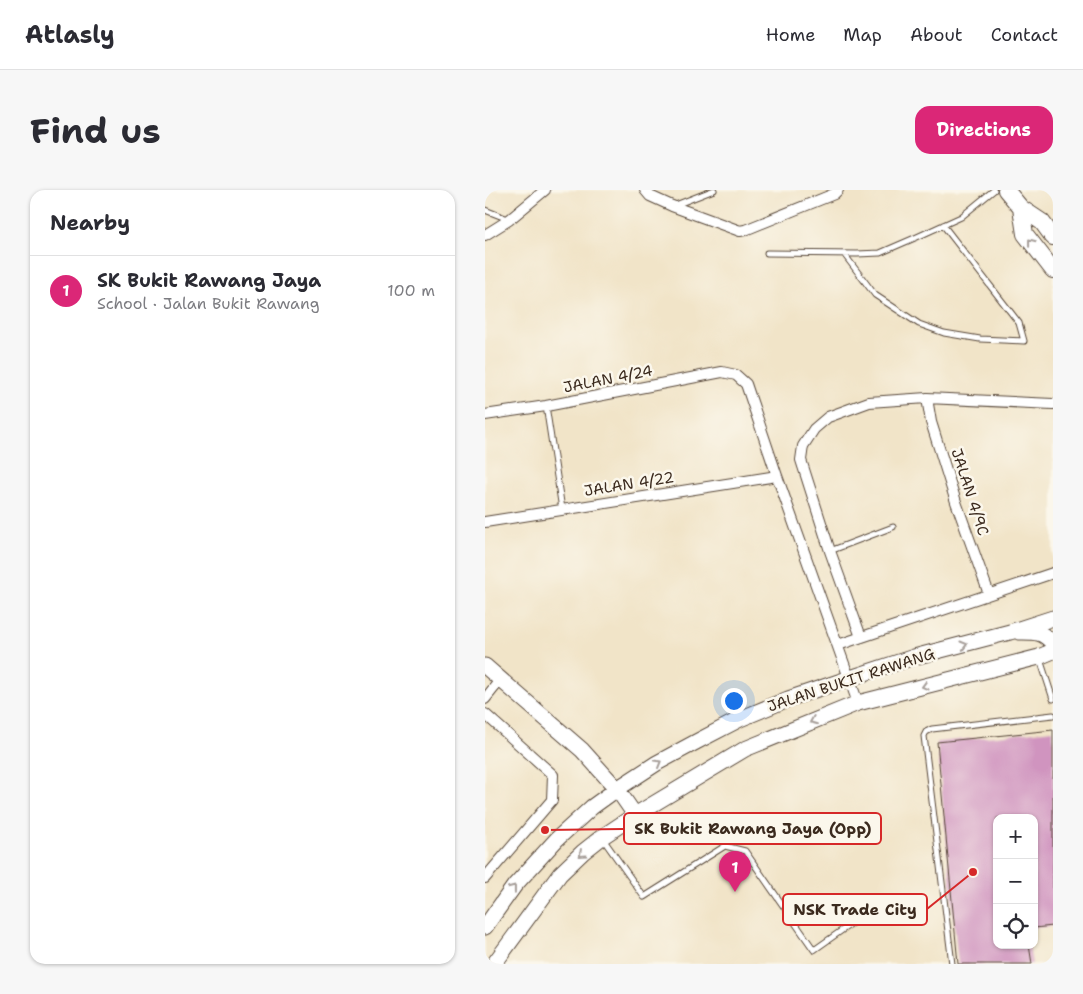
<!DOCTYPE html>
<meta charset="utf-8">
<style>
:root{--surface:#fff;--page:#f7f7f7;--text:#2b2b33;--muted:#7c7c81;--line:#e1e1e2;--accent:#db2777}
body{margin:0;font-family:"Shantell Sans",sans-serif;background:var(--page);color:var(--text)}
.controls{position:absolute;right:15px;bottom:15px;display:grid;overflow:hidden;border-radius:10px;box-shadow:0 1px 4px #0004}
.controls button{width:45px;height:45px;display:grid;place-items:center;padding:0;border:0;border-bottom:1px solid var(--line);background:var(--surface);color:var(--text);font:25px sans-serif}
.you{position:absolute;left:248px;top:510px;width:18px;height:18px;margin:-12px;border:4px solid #fff;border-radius:50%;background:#1a73e8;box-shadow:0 0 0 8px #1a73e833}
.badge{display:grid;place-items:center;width:32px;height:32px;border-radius:50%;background:var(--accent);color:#fff;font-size:16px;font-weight:700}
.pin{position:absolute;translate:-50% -41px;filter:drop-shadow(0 1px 2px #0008)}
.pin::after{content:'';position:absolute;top:26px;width:18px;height:15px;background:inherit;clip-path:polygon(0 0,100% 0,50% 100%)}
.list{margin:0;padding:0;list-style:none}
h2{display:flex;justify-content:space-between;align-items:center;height:65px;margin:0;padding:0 20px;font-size:21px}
h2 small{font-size:16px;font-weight:400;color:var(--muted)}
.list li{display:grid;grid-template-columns:32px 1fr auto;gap:15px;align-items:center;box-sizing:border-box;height:70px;padding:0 20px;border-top:1px solid var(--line)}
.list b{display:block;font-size:19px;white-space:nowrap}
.list p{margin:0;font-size:16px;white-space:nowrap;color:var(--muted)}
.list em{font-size:16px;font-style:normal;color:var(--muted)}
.icon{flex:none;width:28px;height:28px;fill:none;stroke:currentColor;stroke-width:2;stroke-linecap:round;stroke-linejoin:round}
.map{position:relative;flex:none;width:568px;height:774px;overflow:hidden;border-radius:15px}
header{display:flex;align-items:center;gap:30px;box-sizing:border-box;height:70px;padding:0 25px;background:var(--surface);border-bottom:1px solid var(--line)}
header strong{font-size:24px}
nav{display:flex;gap:28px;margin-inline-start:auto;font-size:18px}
.intro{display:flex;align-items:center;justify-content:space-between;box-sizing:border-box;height:120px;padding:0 30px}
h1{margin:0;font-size:35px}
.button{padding:12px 22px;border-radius:15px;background:var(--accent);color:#fff;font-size:18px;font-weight:700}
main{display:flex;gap:30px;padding:0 30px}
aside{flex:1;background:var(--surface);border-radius:15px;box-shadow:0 1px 4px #0004}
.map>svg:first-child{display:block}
</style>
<header>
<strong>Atlasly</strong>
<nav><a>Home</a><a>Map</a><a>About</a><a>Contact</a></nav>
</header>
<div class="intro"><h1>Find us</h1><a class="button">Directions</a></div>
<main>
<aside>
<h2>Nearby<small></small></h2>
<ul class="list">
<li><span class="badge">1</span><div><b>SK Bukit Rawang Jaya</b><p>School · Jalan Bukit Rawang</p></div><em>100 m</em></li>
</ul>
</aside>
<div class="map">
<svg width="568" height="774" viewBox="0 0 568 774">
<rect width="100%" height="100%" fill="#fbf7ec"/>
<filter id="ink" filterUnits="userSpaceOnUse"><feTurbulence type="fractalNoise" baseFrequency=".02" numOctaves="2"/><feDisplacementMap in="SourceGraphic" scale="10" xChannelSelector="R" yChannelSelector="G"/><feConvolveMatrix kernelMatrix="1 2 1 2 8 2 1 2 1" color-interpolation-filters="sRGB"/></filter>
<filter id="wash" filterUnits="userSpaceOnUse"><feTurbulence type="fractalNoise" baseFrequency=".0096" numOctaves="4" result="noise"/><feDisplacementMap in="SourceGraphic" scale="20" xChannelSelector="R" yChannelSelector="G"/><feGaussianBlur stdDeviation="1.12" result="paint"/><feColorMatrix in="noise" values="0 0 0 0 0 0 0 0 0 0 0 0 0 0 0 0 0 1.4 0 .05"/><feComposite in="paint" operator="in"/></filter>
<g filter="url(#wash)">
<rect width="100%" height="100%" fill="#f1e4c8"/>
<g id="blocks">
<!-- building -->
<path fill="#d094bf" d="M 568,540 L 568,736 L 549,738 L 549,628 L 512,628 L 512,755 L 544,755 L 547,774 L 473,774 L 452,552 Z"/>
</g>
</g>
<g filter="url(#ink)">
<use href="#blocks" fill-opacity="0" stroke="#564638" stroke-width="1"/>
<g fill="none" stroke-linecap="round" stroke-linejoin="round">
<!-- lane casing -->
<g stroke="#564638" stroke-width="7">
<path id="lane" d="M 188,16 L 229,0
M 0,20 L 23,29
M 282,63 L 372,64 L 395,63 L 432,47 L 476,27 L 509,0
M 359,64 L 390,105 L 434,134 L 459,143 L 495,149 L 539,151 L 534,133 L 458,35
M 61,216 L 77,319
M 345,361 L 408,337
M 555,469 L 568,509
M 118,649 L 159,707 L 240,656 L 260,661 L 329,760 L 373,729
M 467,774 L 439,546 L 441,542 L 447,539 L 568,525"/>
</g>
<!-- street casing -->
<g stroke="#564638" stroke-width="12">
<path id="street" d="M 160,0 L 165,6 L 187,16 L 255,41 L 260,40 L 349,4 L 353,0
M 0,45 L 24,30 L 60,0
M 442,208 L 446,232 L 471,312 L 504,404
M 0,225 L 61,216 L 237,182 L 251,185 L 261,194 L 292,286 L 373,513
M 0,332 L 292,286
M 376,447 L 345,361 L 316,270 L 318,256 L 329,239 L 343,227 L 384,212 L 442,208 L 568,214
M 353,455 L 568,383
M 0,509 L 16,489
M 0,524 L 68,585 L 67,610 L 0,688"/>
</g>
<!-- secondary casing -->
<g stroke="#564638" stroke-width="17">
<path id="secondary" d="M 534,442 C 549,442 558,441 568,454
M 0,476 L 97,560 L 132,599 L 150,625
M 0,737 L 30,695 L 72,649 L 107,617 L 132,599 L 172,573 L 211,552 L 255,529 L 303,509 L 365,488 L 429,467 L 525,442 L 568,428
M 9,774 L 75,684 L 98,662 L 117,647 L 150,625 L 260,559 L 373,513 L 554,467 L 568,461"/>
</g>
<!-- primary casing -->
<g stroke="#564638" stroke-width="18">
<path id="primary" d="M 521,0 L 536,18 L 557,32 L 568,47
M 536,18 L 540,44 L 568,80"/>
</g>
<!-- lane -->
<use href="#lane" stroke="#fff" stroke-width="5"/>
<!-- street -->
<use href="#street" stroke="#fff" stroke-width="10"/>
<!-- secondary -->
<use href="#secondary" stroke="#fff" stroke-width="15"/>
<!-- primary -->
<use href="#primary" stroke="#fff" stroke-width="16"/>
</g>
<!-- one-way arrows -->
<defs><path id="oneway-chevron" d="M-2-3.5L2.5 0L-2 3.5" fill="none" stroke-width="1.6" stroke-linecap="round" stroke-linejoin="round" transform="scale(1.25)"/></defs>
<g stroke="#a79f9a">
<use href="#oneway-chevron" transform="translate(546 52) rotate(-128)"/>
<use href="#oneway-chevron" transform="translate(479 455) rotate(-16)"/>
<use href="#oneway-chevron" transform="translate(440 496) rotate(165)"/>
<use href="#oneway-chevron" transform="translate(328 531) rotate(158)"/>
<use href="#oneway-chevron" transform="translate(173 573) rotate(-30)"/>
<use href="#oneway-chevron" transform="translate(97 664) rotate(138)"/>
<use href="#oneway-chevron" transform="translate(28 698) rotate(-52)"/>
</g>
</g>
<g text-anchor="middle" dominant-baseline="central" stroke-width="5" stroke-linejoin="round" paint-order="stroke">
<!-- street labels -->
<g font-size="15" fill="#3b2a1e" stroke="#fbf7ec">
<text transform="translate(123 189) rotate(-11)">JALAN 4/24</text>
<text transform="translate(144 294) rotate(-9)">JALAN 4/22</text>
<text transform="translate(485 302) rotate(72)">JALAN 4/9C</text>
<text transform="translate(366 490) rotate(-18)">JALAN BUKIT RAWANG</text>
</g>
</g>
<!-- callouts -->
<path fill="none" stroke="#d62828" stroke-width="2" d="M60 640L139 639M488 682L442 719"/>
<g fill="#d62828" stroke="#fbf7ec" stroke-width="2">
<circle cx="60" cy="640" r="5"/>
<circle cx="488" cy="682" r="5"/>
</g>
<g fill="#fbf7ec" stroke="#d62828" stroke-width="2">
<rect x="139" y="623" width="257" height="31" rx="5"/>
<rect x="298" y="704" width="144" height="31" rx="5"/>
</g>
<g font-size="16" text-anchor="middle" font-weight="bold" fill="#3b2a1e">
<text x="268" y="644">SK Bukit Rawang Jaya (Opp)</text>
<text x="370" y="725">NSK Trade City</text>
</g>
</svg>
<div class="controls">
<button>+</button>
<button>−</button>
<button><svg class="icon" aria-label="locate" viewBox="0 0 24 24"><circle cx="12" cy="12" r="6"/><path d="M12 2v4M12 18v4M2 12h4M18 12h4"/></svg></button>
</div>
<div class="you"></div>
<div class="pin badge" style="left:250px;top:702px">1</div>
</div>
</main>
